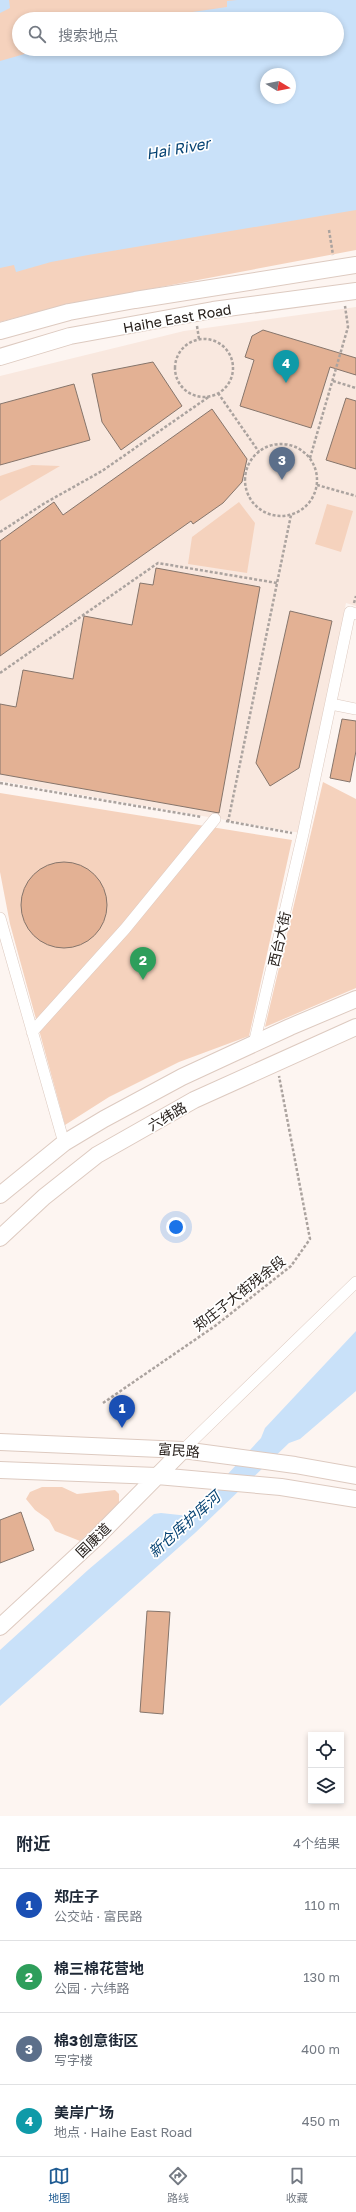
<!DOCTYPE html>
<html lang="zh">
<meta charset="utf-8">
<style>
:root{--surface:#fff;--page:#f2f2f3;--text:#1f2937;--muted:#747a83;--line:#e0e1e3;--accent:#205c93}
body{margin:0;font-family:"Golos Text","Noto Sans SC",sans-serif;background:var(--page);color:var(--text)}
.controls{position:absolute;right:12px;bottom:12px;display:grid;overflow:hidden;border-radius:0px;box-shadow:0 2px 6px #0003}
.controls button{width:36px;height:36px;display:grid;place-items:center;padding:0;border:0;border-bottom:1px solid var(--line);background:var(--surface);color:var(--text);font:20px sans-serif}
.compass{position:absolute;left:260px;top:68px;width:36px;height:36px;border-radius:50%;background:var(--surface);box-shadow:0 2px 6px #0003;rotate:100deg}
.you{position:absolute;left:176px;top:1227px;width:14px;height:14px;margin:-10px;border:3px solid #fff;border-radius:50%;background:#1a73e8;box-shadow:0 0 0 6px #1a73e833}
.badge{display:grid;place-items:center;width:26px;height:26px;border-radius:50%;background:var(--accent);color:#fff;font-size:13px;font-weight:700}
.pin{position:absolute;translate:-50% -33px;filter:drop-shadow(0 1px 2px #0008)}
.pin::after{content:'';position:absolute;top:21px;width:14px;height:12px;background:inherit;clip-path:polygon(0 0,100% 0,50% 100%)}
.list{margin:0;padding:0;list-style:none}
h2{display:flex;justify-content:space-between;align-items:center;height:52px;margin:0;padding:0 16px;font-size:17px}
h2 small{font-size:13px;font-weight:400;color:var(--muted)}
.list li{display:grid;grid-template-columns:26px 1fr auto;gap:12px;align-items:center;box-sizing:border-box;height:72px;padding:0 16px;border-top:1px solid var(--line)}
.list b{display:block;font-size:15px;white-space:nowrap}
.list p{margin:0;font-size:13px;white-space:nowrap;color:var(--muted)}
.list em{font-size:13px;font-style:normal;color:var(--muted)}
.icon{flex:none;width:22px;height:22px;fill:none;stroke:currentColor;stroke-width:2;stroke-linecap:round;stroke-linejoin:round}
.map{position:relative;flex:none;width:356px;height:1816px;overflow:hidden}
.search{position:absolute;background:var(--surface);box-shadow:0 2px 6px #0003;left:12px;right:12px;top:12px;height:44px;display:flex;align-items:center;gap:10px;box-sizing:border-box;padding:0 14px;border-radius:22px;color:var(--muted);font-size:15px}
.sheet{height:340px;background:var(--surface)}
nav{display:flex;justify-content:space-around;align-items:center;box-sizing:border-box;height:56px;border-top:1px solid var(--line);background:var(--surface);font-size:11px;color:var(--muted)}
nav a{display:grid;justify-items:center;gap:2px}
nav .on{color:var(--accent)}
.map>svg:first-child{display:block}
</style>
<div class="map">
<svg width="356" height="1816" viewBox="0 0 356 1816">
<rect width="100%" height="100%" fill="#fdf5f1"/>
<!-- built -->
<path fill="#f9e8df" d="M 356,307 L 356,606 L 346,603 L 301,833 L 0,781 L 0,376 L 184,331 Z"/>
<!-- green -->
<path fill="#f5d2bd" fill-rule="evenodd" d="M 0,0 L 356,0 L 356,250 L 60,306 L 0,322 ZM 19,19 L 337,19 L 337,49 L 19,49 ZM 266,74 L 290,74 L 290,98 L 266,98 Z
M 32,465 L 60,466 L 0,501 L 0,476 Z
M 239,502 L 255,523 L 247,573 L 188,564 L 192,537 Z
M 327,504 L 353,511 L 341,552 L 315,544 Z
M 323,782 L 356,799 L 356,988 L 265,1027 Z
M 0,793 L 292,840 L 249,1036 L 179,1062 L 109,1097 L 65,1125 L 10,924 L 0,872 Z
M 42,1487 L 62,1487 L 77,1494 L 115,1490 L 119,1494 L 119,1504 L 80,1541 L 55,1531 L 49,1520 L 35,1510 L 26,1499 L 30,1492 Z"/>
<!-- water -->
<path fill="#c9e1f9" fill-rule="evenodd" d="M 0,0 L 9,0 L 10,8 L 0,13 Z
M 237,0 L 356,0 L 356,210 L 88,255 L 51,262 L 16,272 L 14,265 L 0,268 L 0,61 L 42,49 L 337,49 L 337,19 L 144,19 L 227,7 L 227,1 ZM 266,74 L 290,74 L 290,98 L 266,98 Z
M 356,1331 L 356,1391 L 300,1439 L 289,1443 L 195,1533 L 0,1706 L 0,1650 L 88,1570 L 154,1514 L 161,1513 L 189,1516 L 261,1438 L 265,1428 Z"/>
<!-- building -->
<path fill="#e3b194" stroke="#86756b" d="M 263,330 L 356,358 L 356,375 L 330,367 L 311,428 L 240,406 L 254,360 L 245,357 L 252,336 Z
M 153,362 L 182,406 L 121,450 L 102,422 L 92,374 Z
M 74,384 L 90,440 L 0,465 L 0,404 Z
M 346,398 L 356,401 L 356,469 L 326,460 Z
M 212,409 L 247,459 L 242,482 L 223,503 L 193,524 L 191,521 L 0,656 L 0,541 L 54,502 L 63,515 Z
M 156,568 L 260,587 L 219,813 L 0,774 L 0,704 L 16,707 L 23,670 L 73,679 L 84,616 L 132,625 L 140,583 L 153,585 Z
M 290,611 L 332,621 L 299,768 L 270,786 L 256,763 Z
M 342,719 L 356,721 L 356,751 L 350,782 L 330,778 Z
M21 905a43 43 0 1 1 86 0a43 43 0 1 1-86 0Z
M 21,1512 L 34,1550 L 0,1563 L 0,1520 Z
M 147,1611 L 170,1612 L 163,1714 L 140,1712 Z"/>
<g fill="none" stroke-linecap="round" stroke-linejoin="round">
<!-- street casing -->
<g stroke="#ddcac0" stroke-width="12">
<path id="street" d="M 331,704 L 356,709
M 0,918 L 64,1143
M 32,1032 L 125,929 L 215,819
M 254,1044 L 303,834 L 350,612 L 356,614
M 183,1450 L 356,1282"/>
</g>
<!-- secondary casing -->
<g stroke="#ddcac0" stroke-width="18">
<path id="secondary" d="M 0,331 L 69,312 L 135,300 L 356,265
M 0,357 L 70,336 L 213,310 L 356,291
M 0,1195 L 64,1143 L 104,1119 L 182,1077 L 290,1027 L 356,999
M 0,1238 L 44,1197 L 97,1155 L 194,1100 L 356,1027
M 0,1442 L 183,1450 L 295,1465 L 356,1476
M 0,1470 L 157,1476 L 281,1487 L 356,1499
M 0,1627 L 94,1540 L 183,1450"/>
</g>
<!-- path -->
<path stroke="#aba39f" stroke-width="2.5" stroke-dasharray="3 2" stroke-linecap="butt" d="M 329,230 L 333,255
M 197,326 L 199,339
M175 368a29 29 0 1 1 58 0a29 29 0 1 1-58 0Z
M 333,381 L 356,388
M 218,393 L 259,452
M245 480a36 36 0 1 1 72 0a36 36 0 1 1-72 0Z
M 310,458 L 348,327 L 345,306
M 317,485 L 356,496
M 0,532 L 45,503 L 102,471 L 210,396
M 354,603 L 356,596
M 0,673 L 158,563 L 277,583
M 0,783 L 202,817
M 226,821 L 292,833
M 228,822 L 291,515
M 103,1403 L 215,1326 L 291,1266 L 310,1239 L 279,1076"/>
<!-- street -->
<use href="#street" stroke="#fff" stroke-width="11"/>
<!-- secondary -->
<use href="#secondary" stroke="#fff" stroke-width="16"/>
</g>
<g text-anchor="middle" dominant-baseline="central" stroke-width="3.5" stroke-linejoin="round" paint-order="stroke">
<!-- street labels -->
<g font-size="14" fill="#27201c" stroke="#fff">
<text transform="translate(177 318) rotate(-10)">Haihe East Road</text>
<text transform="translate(279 939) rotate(-77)">西台大街</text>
<text transform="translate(167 1116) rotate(-30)">六纬路</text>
<text transform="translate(239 1293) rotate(-38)">郑庄子大街残余段</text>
<text transform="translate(179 1450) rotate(5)">富民路</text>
<text transform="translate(93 1540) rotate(-44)">国康道</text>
</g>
<!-- water labels -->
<g font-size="15" font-style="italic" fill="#064373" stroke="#fff">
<text transform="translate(178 148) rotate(-10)">Hai River</text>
<text transform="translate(184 1524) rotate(-42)">新仓库护库河</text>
</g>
</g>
</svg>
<div class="controls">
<button><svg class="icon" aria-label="locate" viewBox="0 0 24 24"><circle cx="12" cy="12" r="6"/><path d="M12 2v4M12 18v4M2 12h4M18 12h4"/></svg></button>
<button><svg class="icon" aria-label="layers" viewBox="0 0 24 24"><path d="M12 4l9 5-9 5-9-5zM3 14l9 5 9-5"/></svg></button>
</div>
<svg class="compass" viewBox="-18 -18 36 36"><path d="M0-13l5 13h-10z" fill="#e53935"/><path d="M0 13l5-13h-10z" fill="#747a83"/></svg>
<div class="you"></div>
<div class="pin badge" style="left:122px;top:1428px;background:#1a4fb4">1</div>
<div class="pin badge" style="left:143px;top:980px;background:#2e9e5b">2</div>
<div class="pin badge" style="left:282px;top:480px;background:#5c6f8a">3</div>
<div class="pin badge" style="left:286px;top:383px;background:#0f9aa8">4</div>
<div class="search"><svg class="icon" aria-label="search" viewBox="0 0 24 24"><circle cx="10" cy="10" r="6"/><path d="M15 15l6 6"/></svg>搜索地点</div>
</div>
<section class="sheet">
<h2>附近<small>4个结果</small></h2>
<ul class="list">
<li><span class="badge" style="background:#1a4fb4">1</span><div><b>郑庄子</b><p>公交站 · 富民路</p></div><em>110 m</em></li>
<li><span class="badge" style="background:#2e9e5b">2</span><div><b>棉三棉花营地</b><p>公园 · 六纬路</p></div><em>130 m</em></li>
<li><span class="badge" style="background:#5c6f8a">3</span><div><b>棉3创意街区</b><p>写字楼</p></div><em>400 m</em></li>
<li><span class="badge" style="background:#0f9aa8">4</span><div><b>美岸广场</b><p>地点 · Haihe East Road</p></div><em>450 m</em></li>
</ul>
</section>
<nav>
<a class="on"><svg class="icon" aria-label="map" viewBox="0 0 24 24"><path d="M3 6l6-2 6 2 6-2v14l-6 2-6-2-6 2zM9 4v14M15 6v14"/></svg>地图</a>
<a><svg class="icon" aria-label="directions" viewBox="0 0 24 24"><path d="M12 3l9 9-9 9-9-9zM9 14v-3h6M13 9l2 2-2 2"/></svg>路线</a>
<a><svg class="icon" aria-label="saved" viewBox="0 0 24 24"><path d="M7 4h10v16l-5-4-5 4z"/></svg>收藏</a>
</nav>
